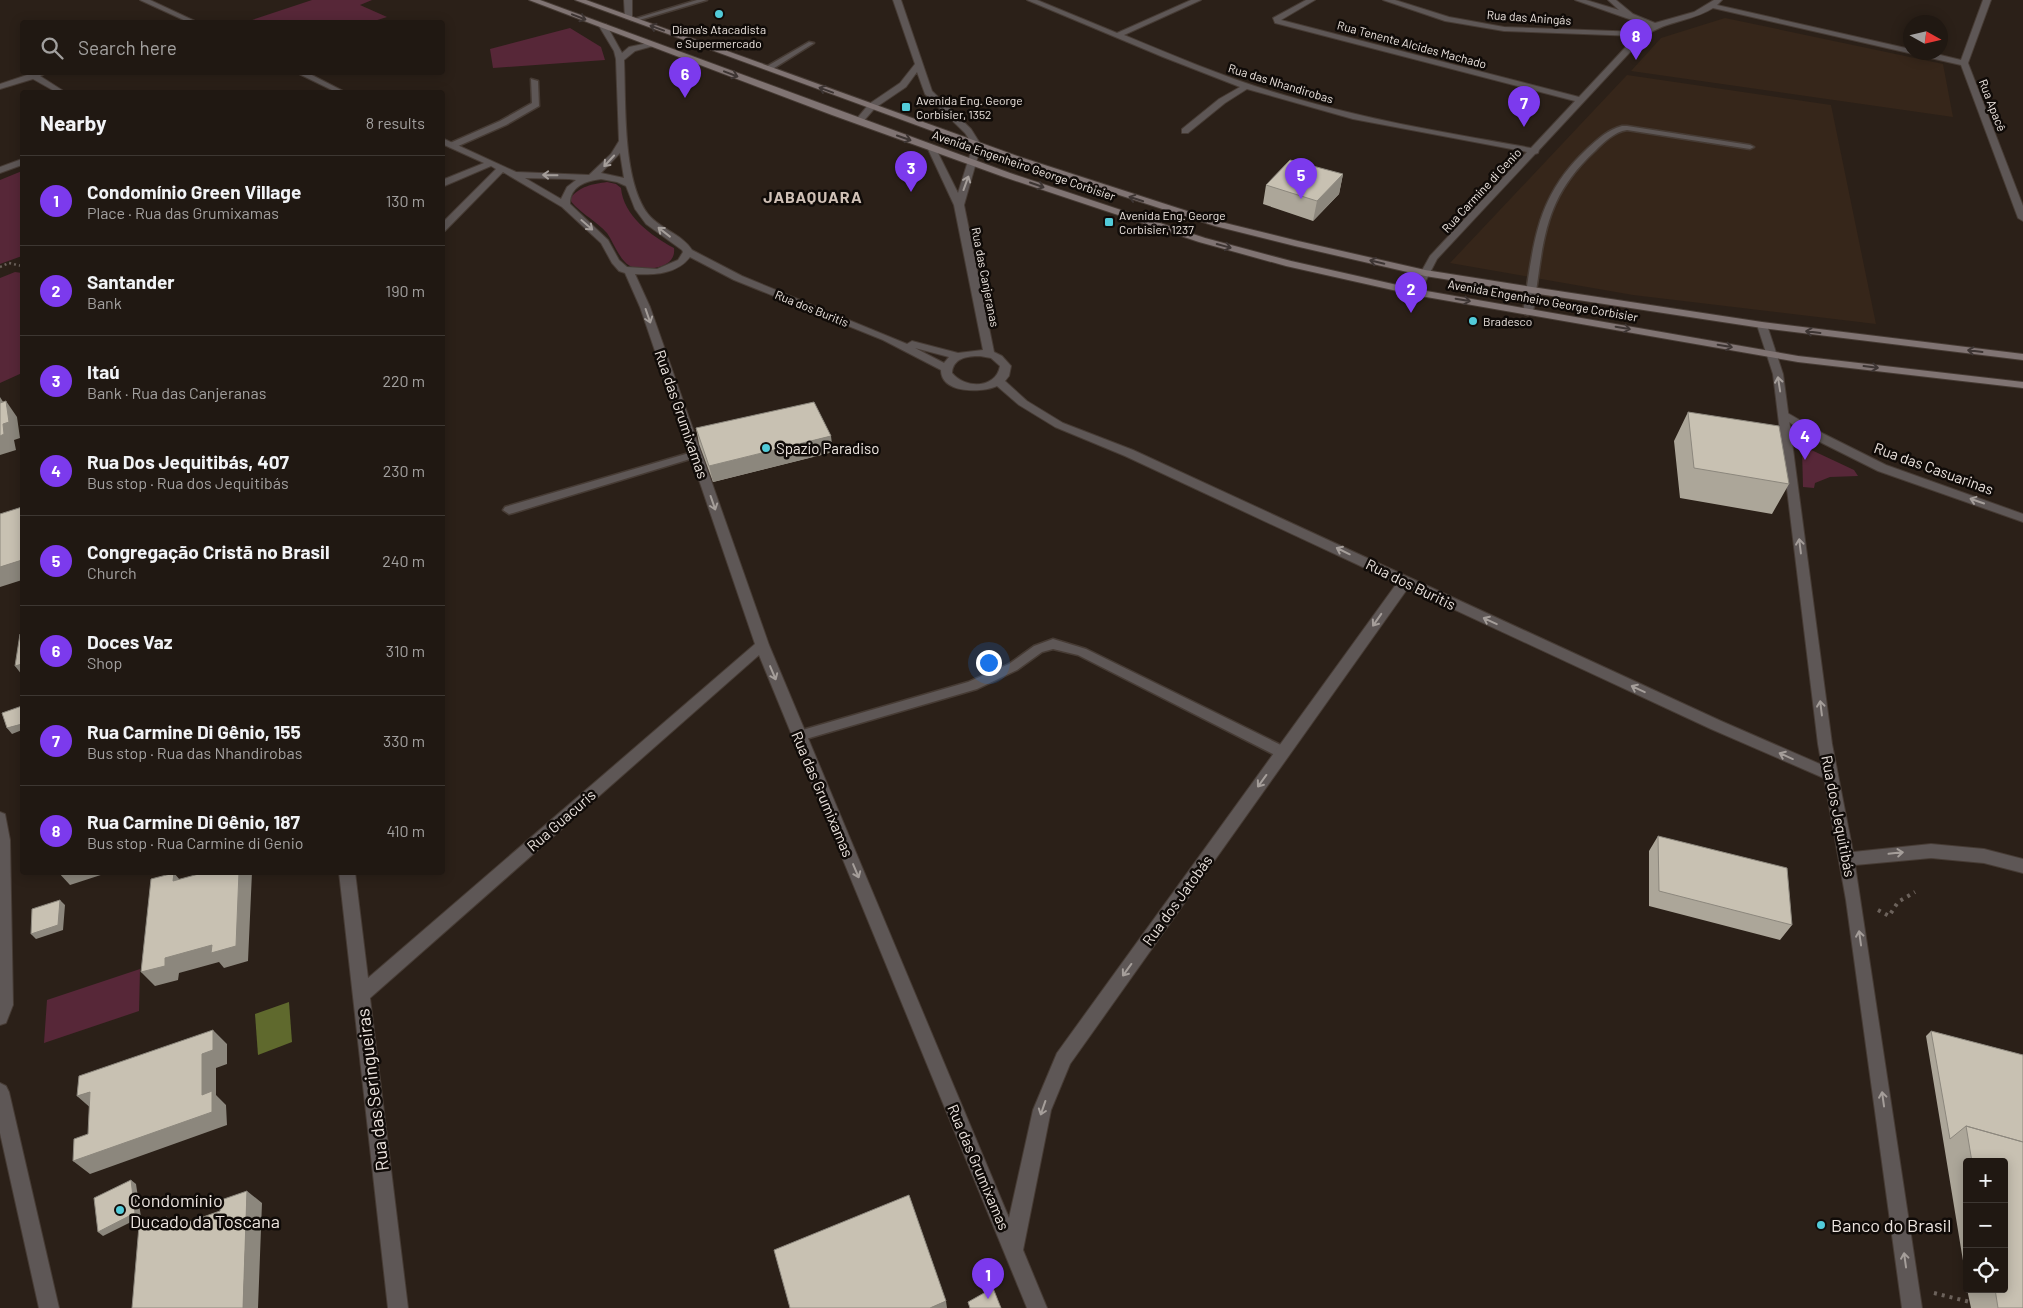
<!DOCTYPE html>
<meta charset="utf-8">
<style>
:root{--surface:#201812;--page:#2d2520;--text:#f1f3f6;--muted:#a2a09f;--line:#3d3732;--accent:#7c3aed}
body{margin:0;font-family:Barlow,sans-serif;background:var(--page);color:var(--text)}
.controls{position:absolute;right:15px;bottom:15px;display:grid;overflow:hidden;border-radius:5px;box-shadow:0 2px 12px #0003}
.controls button{width:45px;height:45px;display:grid;place-items:center;padding:0;border:0;border-bottom:1px solid var(--line);background:var(--surface);color:var(--text);font:25px sans-serif}
.compass{position:absolute;left:1903px;top:15px;width:45px;height:45px;border-radius:50%;background:var(--surface);box-shadow:0 2px 12px #0003;rotate:98deg}
.you{position:absolute;left:988px;top:662px;width:18px;height:18px;margin:-12px;border:4px solid #fff;border-radius:50%;background:#1a73e8;box-shadow:0 0 0 8px #1a73e833}
.badge{display:grid;place-items:center;width:32px;height:32px;border-radius:50%;background:var(--accent);color:#fff;font-size:16px;font-weight:700}
.pin{position:absolute;translate:-50% -41px;filter:drop-shadow(0 1px 2px #0008)}
.pin::after{content:'';position:absolute;top:26px;width:18px;height:15px;background:inherit;clip-path:polygon(0 0,100% 0,50% 100%)}
.list{margin:0;padding:0;list-style:none}
h2{display:flex;justify-content:space-between;align-items:center;height:65px;margin:0;padding:0 20px;font-size:21px}
h2 small{font-size:16px;font-weight:400;color:var(--muted)}
.list li{display:grid;grid-template-columns:32px 1fr auto;gap:15px;align-items:center;box-sizing:border-box;height:90px;padding:0 20px;border-top:1px solid var(--line)}
.list b{display:block;font-size:19px;white-space:nowrap}
.list p{margin:0;font-size:16px;white-space:nowrap;color:var(--muted)}
.list em{font-size:16px;font-style:normal;color:var(--muted)}
.icon{flex:none;width:28px;height:28px;fill:none;stroke:currentColor;stroke-width:2;stroke-linecap:round;stroke-linejoin:round}
.map{position:relative;flex:none;width:2023px;height:1308px;overflow:hidden}
.search{position:absolute;background:var(--surface);box-shadow:0 2px 12px #0003;left:20px;top:20px;width:425px;height:55px;display:flex;align-items:center;gap:12px;box-sizing:border-box;padding:0 18px;border-radius:5px;color:var(--muted);font-size:19px}
.panel{position:absolute;background:var(--surface);box-shadow:0 2px 12px #0003;left:20px;top:90px;width:425px;height:785px;border-radius:5px}
.map>svg:first-child{display:block}
</style>
<div class="map">
<svg width="2023" height="1308" viewBox="0 0 2023 1308">
<rect width="100%" height="100%" fill="#2b2018"/>
<!-- built -->
<path fill="#36261a" d="M 1725,18 L 1943,64 L 1953,117 L 1631,71 L 1661,38 Z
M 1627,75 L 1831,105 L 1876,324 L 1633,295 L 1450,263 Z"/>
<!-- green -->
<path fill="#572738" d="M 312,0 L 372,0 L 360,5 L 387,17 L 371,22 L 246,22 Z
M 570,28 L 601,47 L 605,60 L 493,68 L 490,49 Z
M 22,171 L 22,256 L 0,264 L 0,180 Z
M 607,182 L 616,184 L 621,188 C 623,215 651,236 674,248 C 675,255 672,261 666,264 C 657,269 641,271 632,267 C 620,262 614,243 607,233 C 598,222 574,209 570,199 C 579,186 593,184 607,182 Z
M 15,272 L 22,273 L 22,373 L 0,383 L 0,278 Z
M 1805,447 L 1854,470 L 1858,476 L 1830,477 L 1815,483 L 1814,488 L 1803,487 L 1802,449 Z
M 140,969 L 139,1011 L 44,1043 L 47,1000 Z"/>
<!-- water -->
<path fill="#5f692d" d="M 289,1002 L 292,1042 L 258,1055 L 255,1014 Z"/>
<g fill="none" stroke-linecap="round" stroke-linejoin="round">
<!-- service casing -->
<g stroke="#463b34" stroke-width="3">
<path id="service" d="M 697,0 L 707,0 L 636,21 L 631,20 Z
M 809,42 L 814,43 L 771,70 L 764,68 Z
M 531,79 L 538,81 L 539,106 L 506,125 L 456,147 L 450,147 L 450,143 L 500,121 L 532,103 Z
M 1622,126 L 1627,126 L 1750,145 L 1754,147 L 1750,149 L 1627,130 C 1614,132 1604,142 1595,151 C 1541,201 1544,244 1533,312 L 1528,315 L 1525,314 L 1523,312 C 1534,246 1534,198 1587,149 C 1598,139 1607,130 1622,126 Z
M 696,451 L 701,454 L 700,456 L 513,513 L 509,514 L 503,510 L 505,507 Z
M 1053,639 L 1086,649 L 1287,748 L 1289,752 L 1287,756 L 1282,757 L 1277,756 L 1078,655 L 1053,649 L 1042,652 L 1017,670 L 977,689 L 799,741 L 794,740 L 792,736 L 794,732 L 799,731 L 968,682 L 1009,664 L 1034,646 Z"/>
</g>
<!-- minor casing -->
<g stroke="#463b34" stroke-width="2">
<path id="minor" d="M 140,0 L 150,0 L 197,22 L 188,22 Z
M 624,0 L 632,0 L 632,20 L 625,18 Z
M 893,0 L 901,0 L 932,91 L 971,129 L 981,145 L 964,205 L 994,352 L 1002,356 L 1011,366 L 1009,376 L 1005,381 L 1027,401 L 1063,423 L 1133,450 L 1721,721 L 1836,771 L 1838,775 L 1836,779 L 1831,781 L 1826,779 L 1711,729 L 1408,588 L 1070,1064 L 1051,1110 L 1023,1250 L 1047,1308 L 1027,1308 L 759,655 L 370,998 L 408,1308 L 388,1308 L 339,872 L 355,872 L 368,978 L 755,644 L 640,307 L 625,273 L 619,271 L 612,263 L 601,243 L 562,207 L 503,172 L 445,231 L 442,232 L 442,223 L 496,169 L 491,166 L 442,187 L 442,180 L 484,163 L 442,144 L 442,138 L 516,172 L 589,175 L 611,154 L 619,141 L 616,59 L 614,51 L 599,26 L 606,24 L 622,53 L 629,47 L 653,42 L 653,46 L 635,51 L 624,60 C 626,102 622,180 648,214 C 660,229 682,234 692,250 L 742,276 L 907,344 L 912,341 L 958,353 L 983,350 L 954,205 L 927,147 L 931,144 L 935,147 L 958,193 L 973,145 L 965,133 L 925,94 L 917,72 L 906,87 L 875,108 L 861,124 L 854,122 L 869,104 L 900,83 L 915,64 ZM 620,153 L 624,178 L 601,173 ZM 525,178 L 569,179 L 576,180 L 567,187 L 561,199 ZM 601,179 L 617,182 L 626,186 L 635,209 L 646,224 L 682,250 L 683,252 L 678,260 L 657,269 L 627,267 L 619,260 L 608,240 L 570,204 C 570,186 586,181 601,179 ZM 690,257 L 734,280 L 883,340 L 941,370 C 941,394 982,393 997,386 L 1019,405 L 1055,427 L 1125,456 L 1397,583 L 1057,1053 L 1033,1110 L 1009,1218 L 769,645 L 650,307 L 635,274 C 655,275 677,274 690,257 ZM 915,348 L 949,357 L 944,363 ZM 980,356 L 991,358 L 1000,366 C 996,389 965,389 952,373 C 953,358 967,356 980,356 Z
M 1027,0 L 1037,0 L 1117,33 L 1191,0 L 1201,0 L 1124,35 C 1177,57 1231,80 1287,96 C 1367,120 1449,133 1531,148 L 1575,101 L 1275,23 L 1273,18 L 1306,0 L 1315,0 L 1281,20 L 1579,97 L 1636,36 L 1504,31 L 1445,21 L 1383,0 L 1395,0 L 1449,17 L 1504,27 L 1640,32 L 1649,26 L 1575,0 L 1586,0 L 1619,10 L 1608,0 L 1616,0 L 1633,14 L 1655,23 L 1694,12 L 1714,0 L 1722,0 L 1717,5 L 1910,49 L 1910,52 L 1928,52 L 1961,60 L 1983,0 L 1991,0 L 1968,63 L 2023,206 L 2023,221 L 2018,218 L 1961,65 L 1713,8 C 1691,22 1668,20 1645,36 L 1539,150 L 1538,153 L 1535,154 L 1437,259 L 1420,292 L 1415,295 L 1410,292 L 1430,256 L 1527,152 L 1353,119 L 1247,89 L 1225,103 L 1188,133 L 1182,133 L 1182,129 L 1219,99 L 1240,87 L 1163,57 Z
M 36,72 L 49,72 L 40,76 L 65,92 L 56,92 L 33,79 L 0,89 L 0,84 Z
M 295,72 L 306,72 L 345,92 L 336,92 Z
M 22,159 L 22,165 L 0,173 L 0,167 Z
M 1784,411 L 1824,434 L 1886,465 L 2023,514 L 2023,522 L 1878,471 L 1816,440 L 1780,416 L 1778,414 L 1780,412 Z"/>
</g>
<!-- tertiary casing -->
<g stroke="#463b34" stroke-width="2">
<path id="tertiary" d="M 1762,322 L 1767,325 L 1783,374 L 1832,744 L 1853,852 L 1931,844 L 1984,849 L 2023,859 L 2023,873 L 1984,863 L 1931,858 L 1855,865 L 1922,1308 L 1902,1308 L 1846,900 L 1818,744 L 1773,374 L 1757,325 Z
M 0,812 L 5,814 L 10,840 L 13,1005 L 6,1023 L 0,1025 Z
M 0,1083 L 6,1086 L 9,1092 L 59,1308 L 39,1308 L 0,1133 Z"/>
</g>
<!-- secondary casing -->
<g stroke="#463b34" stroke-width="2">
<path id="secondary" d="M 529,0 L 540,0 L 1010,173 L 1205,238 L 1291,261 L 1415,289 L 1798,356 L 2023,382 L 2023,388 L 1798,362 L 1415,295 L 1286,266 L 1199,242 L 1004,177 L 832,115 Z
M 575,0 L 586,0 L 1023,158 L 1221,222 L 1298,241 L 1425,270 L 1532,287 L 1762,322 L 2023,354 L 2023,360 L 1762,328 L 1532,293 L 1425,276 L 1295,246 L 1215,226 L 1017,162 Z"/>
</g>
<!-- path-far1 -->
<path stroke="#6c625b" stroke-width="2.5" stroke-dasharray="2 3" stroke-linecap="butt" d="M 0,267 L 9,263 L 22,266"/>
<!-- path -->
<path stroke="#6c625b" stroke-width="4" stroke-dasharray="3 5" stroke-linecap="butt" d="M 1878,910 L 1889,916 L 1898,902 L 1915,892
M 1934,1293 L 1970,1302"/>
<!-- service -->
<use href="#service" fill="#5e5756" fill-rule="evenodd"/>
<!-- minor -->
<use href="#minor" fill="#5e5756" fill-rule="evenodd"/>
<!-- tertiary -->
<use href="#tertiary" fill="#5e5756" fill-rule="evenodd"/>
<!-- secondary -->
<use href="#secondary" fill="#807473" fill-rule="evenodd"/>
</g>
<!-- wall -->
<path fill="#aca699" d="M 1343,174 L 1339,194 L 1313,221 L 1263,204 L 1266,185 Z
M 1688,412 L 1789,484 L 1772,514 L 1680,498 L 1674,441 Z
M 696,428 L 833,452 L 713,482 L 699,444 Z
M 1658,836 L 1792,925 L 1780,940 L 1649,906 L 1649,851 Z
M 1931,1031 L 2023,1055 L 2023,1308 L 1971,1308 L 1967,1289 L 2004,1289 L 2004,1162 L 1967,1162 L 1967,1285 L 1926,1036 Z"/>
<!-- shaded-wall -->
<path fill="#8c877d" d="M 1343,174 L 1339,194 L 1313,221 L 1317,201 Z
M 0,397 L 7,408 L 6,401 L 17,417 L 20,438 L 14,440 L 16,450 L 0,455 Z
M 831,436 L 833,452 L 713,482 L 709,466 Z
M 22,560 L 22,580 L 0,587 L 0,567 Z
M 22,664 L 22,675 L 15,666 Z
M 22,724 L 22,730 L 12,734 L 7,728 Z
M 58,872 L 110,872 L 70,885 Z
M 239,872 L 252,872 L 248,961 L 224,968 L 219,962 L 179,973 L 178,980 L 155,986 L 141,972 L 165,958 Z
M 174,873 L 187,888 L 173,881 Z
M 60,900 L 65,905 L 63,930 L 36,939 L 31,934 Z
M 213,1030 L 227,1044 L 227,1064 L 216,1068 L 216,1095 L 226,1105 L 227,1125 L 90,1174 L 73,1161 L 202,1054 Z
M 90,1092 L 93,1110 L 77,1096 Z
M 131,1180 L 136,1184 L 141,1217 L 103,1236 L 98,1232 Z
M 247,1191 L 262,1203 L 258,1308 L 243,1308 Z
M 167,1217 L 182,1229 L 166,1230 Z
M 946,1301 L 947,1308 L 930,1308 Z"/>
<!-- building -->
<path fill="#c8c1b2" stroke="#8c877d" d="M 1290,160 L 1343,174 L 1317,201 L 1266,185 Z
M 6,401 L 9,422 L 3,424 L 4,434 L 0,436 L 0,403 Z
M 814,402 L 831,436 L 709,466 L 696,428 Z
M 1688,412 L 1779,426 L 1789,484 L 1694,468 Z
M 22,507 L 22,560 L 0,567 L 0,514 Z
M 20,634 L 22,634 L 22,664 L 15,666 Z
M 22,669 L 22,681 L 21,681 Z
M 22,706 L 22,724 L 7,728 L 2,713 Z
M 1658,836 L 1787,868 L 1792,925 L 1659,891 Z
M 206,872 L 239,872 L 236,946 L 211,953 L 212,945 L 165,958 L 165,966 L 141,972 L 151,879 L 174,873 L 173,881 Z
M 60,900 L 58,925 L 31,934 L 32,909 Z
M 213,1030 L 213,1050 L 202,1054 L 202,1095 L 212,1091 L 212,1112 L 73,1161 L 74,1139 L 88,1134 L 90,1092 L 77,1096 L 79,1076 Z
M 1931,1031 L 2023,1055 L 2023,1142 L 1966,1126 L 1950,1139 Z
M 1966,1126 L 2023,1142 L 2023,1308 L 1998,1308 L 1995,1289 L 2004,1289 L 2004,1162 L 1972,1162 Z
M 131,1180 L 135,1213 L 98,1232 L 94,1198 Z
M 247,1191 L 243,1308 L 132,1308 L 139,1226 L 167,1217 L 166,1230 L 220,1211 L 221,1200 Z
M 909,1195 L 946,1301 L 930,1308 L 790,1308 L 774,1250 Z
M 993,1288 L 1001,1308 L 970,1308 L 968,1302 Z"/>
<!-- one-way arrows -->
<defs><path id="oneway-shaft" d="M-6 0H5M1.5-3L5.5 0L1.5 3" fill="none" stroke-width="1.6" stroke-linecap="round" stroke-linejoin="round" transform="scale(1.25)"/></defs>
<g stroke="#3d3533">
<use href="#oneway-shaft" transform="translate(579 17) rotate(21)"/>
<use href="#oneway-shaft" transform="translate(657 28) rotate(-160)"/>
<use href="#oneway-shaft" transform="translate(731 74) rotate(21)"/>
<use href="#oneway-shaft" transform="translate(826 90) rotate(-160)"/>
<use href="#oneway-shaft" transform="translate(904 138) rotate(19)"/>
<use href="#oneway-shaft" transform="translate(1037 185) rotate(19)"/>
<use href="#oneway-shaft" transform="translate(1136 199) rotate(-162)"/>
<use href="#oneway-shaft" transform="translate(1224 246) rotate(15)"/>
<use href="#oneway-shaft" transform="translate(1377 262) rotate(-167)"/>
<use href="#oneway-shaft" transform="translate(1463 300) rotate(10)"/>
<use href="#oneway-shaft" transform="translate(1623 328) rotate(10)"/>
<use href="#oneway-shaft" transform="translate(1813 332) rotate(-173)"/>
<use href="#oneway-shaft" transform="translate(1725 346) rotate(10)"/>
<use href="#oneway-shaft" transform="translate(1975 351) rotate(-173)"/>
<use href="#oneway-shaft" transform="translate(1871 367) rotate(7)"/>
</g>
<g stroke="#a59e9a">
<use href="#oneway-shaft" transform="translate(609 161) rotate(133)"/>
<use href="#oneway-shaft" transform="translate(550 175) rotate(-179)"/>
<use href="#oneway-shaft" transform="translate(966 183) rotate(-70)"/>
<use href="#oneway-shaft" transform="translate(587 225) rotate(41)"/>
<use href="#oneway-shaft" transform="translate(664 232) rotate(-142)"/>
<use href="#oneway-shaft" transform="translate(648 316) rotate(71)"/>
<use href="#oneway-shaft" transform="translate(1779 384) rotate(-99)"/>
<use href="#oneway-shaft" transform="translate(1977 501) rotate(-161)"/>
<use href="#oneway-shaft" transform="translate(713 503) rotate(71)"/>
<use href="#oneway-shaft" transform="translate(1800 546) rotate(-97)"/>
<use href="#oneway-shaft" transform="translate(1343 551) rotate(-154)"/>
<use href="#oneway-shaft" transform="translate(1377 620) rotate(125)"/>
<use href="#oneway-shaft" transform="translate(1490 621) rotate(-155)"/>
<use href="#oneway-shaft" transform="translate(773 673) rotate(67)"/>
<use href="#oneway-shaft" transform="translate(1638 689) rotate(-155)"/>
<use href="#oneway-shaft" transform="translate(1821 708) rotate(-97)"/>
<use href="#oneway-shaft" transform="translate(1786 756) rotate(-156)"/>
<use href="#oneway-shaft" transform="translate(1262 781) rotate(126)"/>
<use href="#oneway-shaft" transform="translate(1896 853) rotate(-6)"/>
<use href="#oneway-shaft" transform="translate(856 871) rotate(67)"/>
<use href="#oneway-shaft" transform="translate(1860 938) rotate(-98)"/>
<use href="#oneway-shaft" transform="translate(1127 970) rotate(126)"/>
<use href="#oneway-shaft" transform="translate(1883 1099) rotate(-98)"/>
<use href="#oneway-shaft" transform="translate(1043 1108) rotate(109)"/>
<use href="#oneway-shaft" transform="translate(1905 1260) rotate(-98)"/>
</g>
<!-- markers -->
<g fill="#52cbd9" stroke="#100b08" stroke-width="2">
<circle cx="719" cy="14" r="5"/>
<rect x="901" y="102" width="10" height="10" rx="2.5"/>
<rect x="1104" y="217" width="10" height="10" rx="2.5"/>
<circle cx="1473" cy="321" r="5"/>
<circle cx="766" cy="448" r="5"/>
<circle cx="120" cy="1210" r="5"/>
<circle cx="1821" cy="1225" r="5"/>
</g>
<g text-anchor="middle" dominant-baseline="central" stroke-width="5" stroke-linejoin="round" paint-order="stroke">
<!-- far-street labels -->
<g font-size="12" fill="#ece4df" stroke="#100b08">
<text transform="translate(1529 17) rotate(4)">Rua das Aningás</text>
<text transform="translate(1412 44) rotate(15)">Rua Tenente Alcides Machado</text>
<text transform="translate(1281 83) rotate(17)">Rua das Nhandirobas</text>
<text transform="translate(1993 105) rotate(69)">Rua Apacê</text>
<text transform="translate(1024 165) rotate(19)">Avenida Engenheiro George Corbisier</text>
<text transform="translate(1481 190) rotate(-47)">Rua Carmine di Genio</text>
<text transform="translate(986 277) rotate(79)">Rua das Canjeranas</text>
<text transform="translate(1543 300) rotate(10)">Avenida Engenheiro George Corbisier</text>
<text transform="translate(812 308) rotate(22)">Rua dos Buritis</text>
</g>
<!-- far-poi labels -->
<g font-size="12" fill="#ece4df" stroke="#100b08" text-anchor="start">
<text x="719" y="29" text-anchor="middle">Diana's Atacadista<tspan x="719" dy="14">e Supermercado</tspan></text>
<text x="916" y="100">Avenida Eng. George<tspan x="916" dy="14">Corbisier, 1352</tspan></text>
<text x="1119" y="215">Avenida Eng. George<tspan x="1119" dy="14">Corbisier, 1237</tspan></text>
<text x="1483" y="321">Bradesco</text>
</g>
<!-- street labels -->
<g font-size="15" fill="#ece4df" stroke="#100b08">
<text transform="translate(682 414) rotate(71)">Rua das Grumixamas</text>
<text transform="translate(1934 468) rotate(20)">Rua das Casuarinas</text>
<text transform="translate(1411 584) rotate(26)">Rua dos Buritis</text>
<text transform="translate(823 794) rotate(67)">Rua das Grumixamas</text>
<text transform="translate(1839 816) rotate(79)">Rua dos Jequitibás</text>
<text transform="translate(561 820) rotate(-41)">Rua Guacuris</text>
<text transform="translate(1177 900) rotate(-54)">Rua dos Jatobás</text>
<text transform="translate(979 1167) rotate(67)">Rua das Grumixamas</text>
</g>
<!-- poi labels -->
<g font-size="15" fill="#ece4df" stroke="#100b08" text-anchor="start">
<text x="776" y="448">Spazio Paradiso</text>
</g>
<!-- far-district labels -->
<g font-size="16" font-weight="bold" letter-spacing="1" fill="#d0c1b7" stroke="#100b08">
<text x="813" y="196">JABAQUARA</text>
</g>
<!-- near-street labels -->
<g font-size="18" fill="#ece4df" stroke="#100b08">
<text transform="translate(372 1090) rotate(-97)">Rua das Seringueiras</text>
</g>
<!-- near-poi labels -->
<g font-size="18" fill="#ece4df" stroke="#100b08" text-anchor="start">
<text x="130" y="1200">Condomínio<tspan x="130" dy="21">Ducado da Toscana</tspan></text>
<text x="1831" y="1225">Banco do Brasil</text>
</g>
</g>
</svg>
<div class="controls">
<button>+</button>
<button>−</button>
<button><svg class="icon" aria-label="locate" viewBox="0 0 24 24"><circle cx="12" cy="12" r="6"/><path d="M12 2v4M12 18v4M2 12h4M18 12h4"/></svg></button>
</div>
<svg class="compass" viewBox="-18 -18 36 36"><path d="M0-13l5 13h-10z" fill="#e53935"/><path d="M0 13l5-13h-10z" fill="#a2a09f"/></svg>
<div class="you"></div>
<div class="pin badge" style="left:988px;top:1299px">1</div>
<div class="pin badge" style="left:1411px;top:313px">2</div>
<div class="pin badge" style="left:911px;top:192px">3</div>
<div class="pin badge" style="left:1805px;top:460px">4</div>
<div class="pin badge" style="left:1301px;top:199px">5</div>
<div class="pin badge" style="left:685px;top:98px">6</div>
<div class="pin badge" style="left:1524px;top:127px">7</div>
<div class="pin badge" style="left:1636px;top:60px">8</div>
<div class="search"><svg class="icon" aria-label="search" viewBox="0 0 24 24"><circle cx="10" cy="10" r="6"/><path d="M15 15l6 6"/></svg>Search here</div>
<section class="panel">
<h2>Nearby<small>8 results</small></h2>
<ul class="list">
<li><span class="badge">1</span><div><b>Condomínio Green Village</b><p>Place · Rua das Grumixamas</p></div><em>130 m</em></li>
<li><span class="badge">2</span><div><b>Santander</b><p>Bank</p></div><em>190 m</em></li>
<li><span class="badge">3</span><div><b>Itaú</b><p>Bank · Rua das Canjeranas</p></div><em>220 m</em></li>
<li><span class="badge">4</span><div><b>Rua Dos Jequitibás, 407</b><p>Bus stop · Rua dos Jequitibás</p></div><em>230 m</em></li>
<li><span class="badge">5</span><div><b>Congregação Cristã no Brasil</b><p>Church</p></div><em>240 m</em></li>
<li><span class="badge">6</span><div><b>Doces Vaz</b><p>Shop</p></div><em>310 m</em></li>
<li><span class="badge">7</span><div><b>Rua Carmine Di Gênio, 155</b><p>Bus stop · Rua das Nhandirobas</p></div><em>330 m</em></li>
<li><span class="badge">8</span><div><b>Rua Carmine Di Gênio, 187</b><p>Bus stop · Rua Carmine di Genio</p></div><em>410 m</em></li>
</ul>
</section>
</div>
